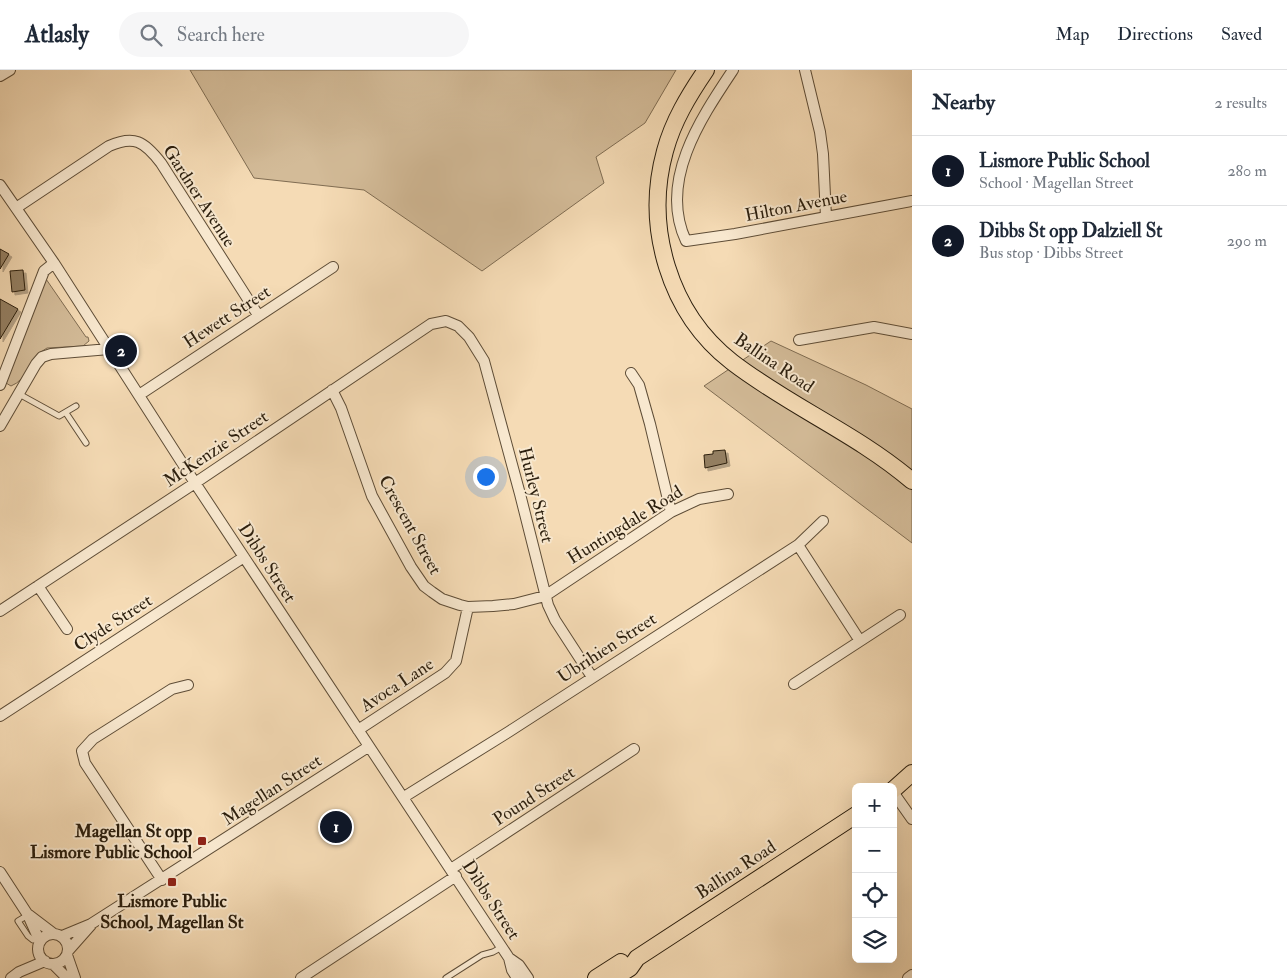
<!DOCTYPE html>
<meta charset="utf-8">
<style>
:root{--surface:#fff;--page:#f6f6f7;--text:#1f2937;--muted:#747a83;--line:#e0e1e3;--accent:#111827}
body{margin:0;font-family:"IM FELL Double Pica",serif;background:var(--page);color:var(--text)}
.controls{position:absolute;right:15px;bottom:15px;display:grid;overflow:hidden;border-radius:8px;box-shadow:0 5px 20px #0002}
.controls button{width:45px;height:45px;display:grid;place-items:center;padding:0;border:0;border-bottom:1px solid var(--line);background:var(--surface);color:var(--text);font:25px sans-serif}
.you{position:absolute;left:485px;top:406px;width:18px;height:18px;margin:-12px;border:4px solid #fff;border-radius:50%;background:#1a73e8;box-shadow:0 0 0 8px #1a73e833}
.badge{display:grid;place-items:center;width:32px;height:32px;border-radius:50%;background:var(--accent);color:#fff;font-size:16px;font-weight:700}
.pin{position:absolute;translate:-50% -50%;border:2px solid #fff;box-shadow:0 1px 5px #0006}
.list{margin:0;padding:0;list-style:none}
h2{display:flex;justify-content:space-between;align-items:center;height:65px;margin:0;padding:0 20px;font-size:21px}
h2 small{font-size:16px;font-weight:400;color:var(--muted)}
.list li{display:grid;grid-template-columns:32px 1fr auto;gap:15px;align-items:center;box-sizing:border-box;height:70px;padding:0 20px;border-top:1px solid var(--line)}
.list b{display:block;font-size:19px;white-space:nowrap}
.list p{margin:0;font-size:16px;white-space:nowrap;color:var(--muted)}
.list em{font-size:16px;font-style:normal;color:var(--muted)}
.icon{flex:none;width:28px;height:28px;fill:none;stroke:currentColor;stroke-width:2;stroke-linecap:round;stroke-linejoin:round}
.map{position:relative;flex:none;width:912px;height:908px;overflow:hidden}
header{display:flex;align-items:center;gap:30px;box-sizing:border-box;height:70px;padding:0 25px;background:var(--surface);border-bottom:1px solid var(--line)}
header strong{font-size:24px}
nav{display:flex;gap:28px;margin-inline-start:auto;font-size:18px}
.search{width:350px;height:45px;background:var(--page);display:flex;align-items:center;gap:12px;box-sizing:border-box;padding:0 18px;border-radius:28px;color:var(--muted);font-size:19px}
main{display:flex}
aside{flex:1;background:var(--surface)}
.map>svg:first-child{display:block}
</style>
<header>
<strong>Atlasly</strong>
<div class="search"><svg class="icon" aria-label="search" viewBox="0 0 24 24"><circle cx="10" cy="10" r="6"/><path d="M15 15l6 6"/></svg>Search here</div>
<nav><a>Map</a><a>Directions</a><a>Saved</a></nav>
</header>
<main>
<div class="map">
<svg width="912" height="908" viewBox="0 0 912 908">
<defs>
<filter id="shadow"><feDropShadow dx="3" dy="3" stdDeviation="0" flood-color="#0004"/></filter>
</defs>
<rect width="100%" height="100%" fill="#f5dbb5"/>
<filter id="stains"><feTurbulence type="fractalNoise" baseFrequency=".004" numOctaves="4"/><feColorMatrix values="0 0 0 0 .2 0 0 0 0 .09 0 0 0 0 .02 0 0 0 .5 -.17"/></filter>
<radialGradient id="worn" r=".72"><stop offset=".6" stop-color="#630" stop-opacity="0"/><stop offset="1" stop-color="#630" stop-opacity=".3"/></radialGradient>
<!-- green -->
<path fill="#d3bb98" stroke="#7f6c52" d="M 190,0 L 676,0 L 645,53 L 596,87 L 604,113 L 482,201 L 364,120 L 254,108 Z
M 46,209 L 86,267 L 88,267 L 89,271 L 83,276 L 47,278 C 30,286 28,310 11,316 L 6,313 Z
M 771,271 L 866,315 L 912,339 L 912,473 L 704,316 Z"/>
<!-- building -->
<path fill="#948064" stroke="#2b1e0d" filter="url(#shadow)" d="M 0,179 L 9,184 L 0,199 Z
M 23,200 L 25,220 L 12,222 L 10,201 Z
M 0,229 L 18,239 L 0,269 Z
M 725,380 L 727,393 L 705,398 L 704,385 L 713,384 L 713,381 Z"/>
<g fill="none" stroke-linecap="round" stroke-linejoin="round">
<!-- service casing -->
<g stroke="#5e4d37" stroke-width="7">
<path id="service" d="M 19,324 L 59,346 L 76,336
M 66,343 L 86,373
M 28,845 L 18,851 L 28,866 L 33,870 L 38,868
M 446,908 L 482,885 L 493,882 L 502,877"/>
</g>
<!-- minor casing -->
<g stroke="#5e4d37" stroke-width="12">
<path id="minor" d="M 733,0 C 701,48 658,111 686,171 L 735,164 L 912,131
M 805,0 L 820,62 L 823,84 L 826,147
M 0,6 L 10,0
M 0,115 L 54,193 L 195,413 L 509,888 L 512,900 L 517,908
M 16,138 L 109,76 C 134,65 144,71 161,93 L 258,245
M 799,270 L 874,257 L 912,264
M 631,303 L 639,315 L 650,354 L 671,442
M 0,315 L 44,201 L 54,193
M 332,320 L 341,338 L 372,426 L 411,497 L 424,516 L 432,522 L 442,529 L 460,535 L 468,537 L 493,536 L 514,534 L 545,526 L 671,442 L 699,429 L 728,424
M 139,325 L 333,197
M 0,356 L 36,294 L 42,287 L 51,284 L 109,279
M 798,475 L 860,571
M 38,516 L 67,559
M 0,541 L 195,413 L 431,254 L 446,251 L 458,256 L 469,267 L 484,291 L 520,424 L 548,535 L 555,550 L 592,607
M 794,614 L 900,545
M 0,646 L 244,487
M 358,660 L 445,603 L 456,591 L 468,537
M 893,722 L 912,749
M 404,727 L 510,661 L 798,475 L 823,451
M 451,799 L 634,679
M 0,802 L 28,845 L 40,872
M 162,810 L 85,693 L 82,681 L 93,669 L 172,619 L 188,615
M 29,845 L 54,864
M38 879a15 15 0 1 1 30 0a15 15 0 1 1-30 0Z
M 62,866 L 91,854 L 368,677
M 68,881 L 91,855
M 67,885 L 75,908
M 509,888 L 519,895 L 528,908
M 53,894 L 67,908
M 11,908 L 19,902 L 45,891
M 301,908 L 456,806
M 908,908 L 912,905"/>
</g>
<!-- primary casing -->
<g stroke="#2b1e0d" stroke-width="18">
<path id="primary" d="M 706,0 C 689,25 673,51 665,81 C 644,157 669,243 732,292 C 789,336 857,364 912,411
M 893,720 L 912,703
M 596,908 L 621,892
M 614,908 L 630,898 L 637,888 L 856,745"/>
</g>
<!-- service -->
<use href="#service" stroke="#f8e8cf" stroke-width="5"/>
<!-- minor -->
<use href="#minor" stroke="#f8e8cf" stroke-width="10"/>
<!-- primary -->
<use href="#primary" stroke="#f5dbb5" stroke-width="16"/>
</g>
<!-- markers -->
<g fill="#8f2418" stroke="#f8e8cf" stroke-width="2">
<rect x="197" y="766" width="10" height="10" rx="2.5"/>
<rect x="167" y="807" width="10" height="10" rx="2.5"/>
</g>
<g text-anchor="middle" dominant-baseline="central" stroke-width="4" stroke-linejoin="round" paint-order="stroke">
<!-- street labels -->
<g font-size="18" fill="#2b1e0d" stroke="#f8e8cf">
<text transform="translate(199 126) rotate(57)">Gardner Avenue</text>
<text transform="translate(796 136) rotate(-11)">Hilton Avenue</text>
<text transform="translate(227 247) rotate(-33)">Hewett Street</text>
<text transform="translate(774 293) rotate(34)">Ballina Road</text>
<text transform="translate(216 379) rotate(-34)">McKenzie Street</text>
<text transform="translate(536 425) rotate(76)">Hurley Street</text>
<text transform="translate(410 455) rotate(61)">Crescent Street</text>
<text transform="translate(625 455) rotate(-32)">Huntingdale Road</text>
<text transform="translate(267 493) rotate(57)">Dibbs Street</text>
<text transform="translate(113 553) rotate(-33)">Clyde Street</text>
<text transform="translate(607 578) rotate(-33)">Ubrihien Street</text>
<text transform="translate(397 615) rotate(-33)">Avoca Lane</text>
<text transform="translate(272 720) rotate(-33)">Magellan Street</text>
<text transform="translate(534 726) rotate(-33)">Pound Street</text>
<text transform="translate(736 800) rotate(-33)">Ballina Road</text>
<text transform="translate(491 830) rotate(57)">Dibbs Street</text>
</g>
<!-- poi labels -->
<g font-size="18" font-weight="bold" fill="#2b1e0d" stroke="#f8e8cf" text-anchor="end">
<text x="192" y="761">Magellan St opp<tspan x="192" dy="21">Lismore Public School</tspan></text>
<text x="172" y="831" text-anchor="middle">Lismore Public<tspan x="172" dy="21">School, Magellan St</tspan></text>
</g>
</g>
<rect width="100%" height="100%" filter="url(#stains)"/>
<rect width="100%" height="100%" fill="url(#worn)"/>
</svg>
<div class="controls">
<button>+</button>
<button>−</button>
<button><svg class="icon" aria-label="locate" viewBox="0 0 24 24"><circle cx="12" cy="12" r="6"/><path d="M12 2v4M12 18v4M2 12h4M18 12h4"/></svg></button>
<button><svg class="icon" aria-label="layers" viewBox="0 0 24 24"><path d="M12 4l9 5-9 5-9-5zM3 14l9 5 9-5"/></svg></button>
</div>
<div class="you"></div>
<div class="pin badge" style="left:336px;top:757px">1</div>
<div class="pin badge" style="left:121px;top:281px">2</div>
</div>
<aside>
<h2>Nearby<small>2 results</small></h2>
<ul class="list">
<li><span class="badge">1</span><div><b>Lismore Public School</b><p>School · Magellan Street</p></div><em>280 m</em></li>
<li><span class="badge">2</span><div><b>Dibbs St opp Dalziell St</b><p>Bus stop · Dibbs Street</p></div><em>290 m</em></li>
</ul>
</aside>
</main>
